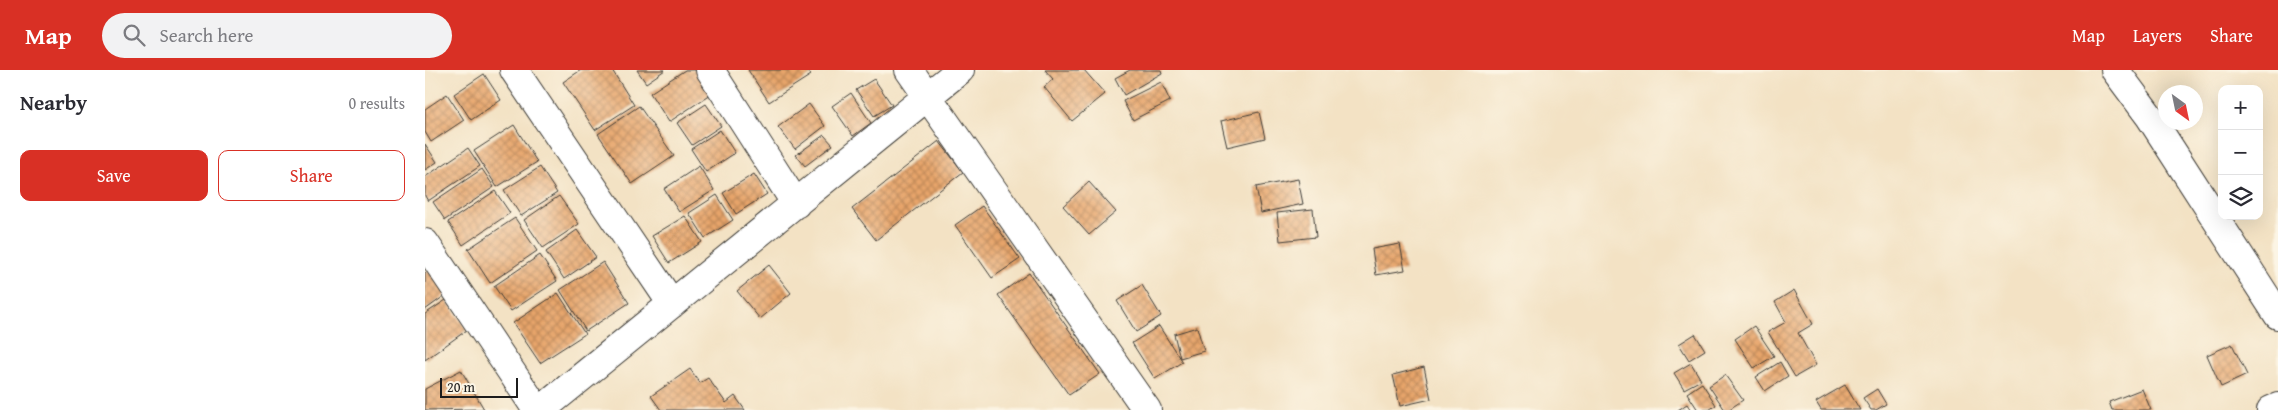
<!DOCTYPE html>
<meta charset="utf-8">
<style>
:root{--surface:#fff;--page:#f2f2f3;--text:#2b2b33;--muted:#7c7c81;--line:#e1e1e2;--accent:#d93025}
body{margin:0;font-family:"Gentium Book Plus",serif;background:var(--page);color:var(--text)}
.controls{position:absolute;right:15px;top:15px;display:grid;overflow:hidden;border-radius:10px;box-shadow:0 5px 20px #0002}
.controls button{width:45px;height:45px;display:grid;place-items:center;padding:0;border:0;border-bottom:1px solid var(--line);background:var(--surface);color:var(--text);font:25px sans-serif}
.compass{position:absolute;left:1733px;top:15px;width:45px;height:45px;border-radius:50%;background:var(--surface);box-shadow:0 5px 20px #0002;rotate:147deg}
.scale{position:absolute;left:15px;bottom:12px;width:78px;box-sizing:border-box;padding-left:5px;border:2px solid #1c1c1c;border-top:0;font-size:14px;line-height:18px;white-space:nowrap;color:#1c1c1c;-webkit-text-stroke:4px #fcf5e5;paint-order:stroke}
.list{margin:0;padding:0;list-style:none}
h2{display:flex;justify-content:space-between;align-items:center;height:65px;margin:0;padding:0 20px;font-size:21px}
h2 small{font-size:16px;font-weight:400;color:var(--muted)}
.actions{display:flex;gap:10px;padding:15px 20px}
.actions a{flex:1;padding:11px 0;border:1px solid var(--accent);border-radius:10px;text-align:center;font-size:18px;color:var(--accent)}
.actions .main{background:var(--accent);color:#fff}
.icon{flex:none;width:28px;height:28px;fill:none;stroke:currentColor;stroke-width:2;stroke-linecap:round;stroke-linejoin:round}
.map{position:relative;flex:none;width:1853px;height:340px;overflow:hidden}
header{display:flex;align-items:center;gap:30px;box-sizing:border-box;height:70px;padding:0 25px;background:var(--accent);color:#fff}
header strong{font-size:24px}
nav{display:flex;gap:28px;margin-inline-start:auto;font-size:18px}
.search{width:350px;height:45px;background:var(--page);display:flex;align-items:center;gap:12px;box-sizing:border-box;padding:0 18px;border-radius:28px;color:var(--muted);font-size:19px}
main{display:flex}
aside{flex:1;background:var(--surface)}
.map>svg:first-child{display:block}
</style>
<header>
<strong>Map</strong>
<div class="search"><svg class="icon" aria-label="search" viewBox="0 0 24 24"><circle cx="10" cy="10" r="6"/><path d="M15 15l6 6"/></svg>Search here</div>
<nav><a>Map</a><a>Layers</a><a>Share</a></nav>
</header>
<main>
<aside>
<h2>Nearby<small>0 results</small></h2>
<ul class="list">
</ul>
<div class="actions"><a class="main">Save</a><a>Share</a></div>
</aside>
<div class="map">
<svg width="1853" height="340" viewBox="0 0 1853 340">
<defs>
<pattern id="building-cross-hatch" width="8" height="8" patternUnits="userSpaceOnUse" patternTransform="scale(1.25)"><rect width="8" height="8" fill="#e7a46a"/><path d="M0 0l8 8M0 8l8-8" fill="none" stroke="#ba8556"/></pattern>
</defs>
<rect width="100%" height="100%" fill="#fcf5e5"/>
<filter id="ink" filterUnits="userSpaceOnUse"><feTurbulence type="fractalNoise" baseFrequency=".02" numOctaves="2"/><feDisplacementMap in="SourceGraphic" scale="10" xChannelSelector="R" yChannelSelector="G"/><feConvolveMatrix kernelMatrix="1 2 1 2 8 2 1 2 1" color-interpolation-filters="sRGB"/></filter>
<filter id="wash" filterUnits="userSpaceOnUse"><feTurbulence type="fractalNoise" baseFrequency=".0096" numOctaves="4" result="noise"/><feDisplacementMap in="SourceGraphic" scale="20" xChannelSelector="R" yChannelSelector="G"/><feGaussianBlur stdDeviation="1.12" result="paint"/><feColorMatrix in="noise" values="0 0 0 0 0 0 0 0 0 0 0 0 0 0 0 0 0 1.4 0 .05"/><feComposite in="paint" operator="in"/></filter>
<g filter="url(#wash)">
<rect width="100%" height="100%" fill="#f3e2c4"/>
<g id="blocks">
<!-- building -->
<path fill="url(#building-cross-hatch)" d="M 156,0 L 187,0 L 209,35 L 170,60 L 138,12 Z
M 212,0 L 240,0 L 221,13 Z
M 260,0 L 275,0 L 289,22 L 244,52 L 225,23 Z
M 323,0 L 383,0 L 386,5 L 344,32 Z
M 620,0 L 659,0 L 680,24 L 647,51 L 619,17 L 628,9 Z
M 705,0 L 736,0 L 737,3 L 699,25 L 690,8 Z
M 59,4 L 76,30 L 46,50 L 29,24 Z
M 449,9 L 467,35 L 449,46 L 431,20 Z
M 736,12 L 745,31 L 708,50 L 698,31 Z
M 426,23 L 446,53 L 428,66 L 407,36 Z
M 22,24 L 39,50 L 6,72 L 0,62 L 0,39 Z
M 281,34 L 296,56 L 267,75 L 252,53 Z
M 384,34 L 400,56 L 370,79 L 353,57 Z
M 214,36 L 249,86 L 207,114 L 173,64 Z
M 834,42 L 840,68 L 802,77 L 796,51 Z
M 89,55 L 112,92 L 72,117 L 49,81 Z
M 295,60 L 310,83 L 281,102 L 266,79 Z
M 399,65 L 408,75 L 380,96 L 371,85 Z
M 514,71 L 538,102 L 451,170 L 427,139 Z
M 0,74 L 12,92 L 0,100 Z
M 43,78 L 55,96 L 3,131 L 0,126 L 0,107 Z
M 274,96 L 289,120 L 254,142 L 239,119 Z
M 115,97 L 132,123 L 96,146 L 79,120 Z
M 57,99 L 69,117 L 20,150 L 8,132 Z
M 329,104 L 342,124 L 311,144 L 298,123 Z
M 873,109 L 878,134 L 836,143 L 831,117 Z
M 664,112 L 691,142 L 664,165 L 638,136 Z
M 70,121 L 85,143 L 38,175 L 23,152 Z
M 292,125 L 308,150 L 280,168 L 264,143 Z
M 134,126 L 154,154 L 118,178 L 99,150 Z
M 557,136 L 595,189 L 567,208 L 530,155 Z
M 888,139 L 891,167 L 855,171 L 852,143 Z
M 260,146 L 277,172 L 244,193 L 227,166 Z
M 90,148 L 112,181 L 65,213 L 43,179 Z
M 152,160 L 171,187 L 139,209 L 121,182 Z
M 975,174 L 980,200 L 951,205 L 947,179 Z
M 115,185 L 132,211 L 86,241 L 69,216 Z
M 178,192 L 204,233 L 161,261 L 135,220 Z
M 344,195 L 366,223 L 335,249 L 312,221 Z
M 4,200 L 22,224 L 0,240 L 0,203 Z
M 604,203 L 675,304 L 644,325 L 573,225 Z
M 717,215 L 736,246 L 711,262 L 692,231 Z
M 1369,220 L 1388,254 L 1373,263 L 1391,295 L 1370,307 L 1343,262 L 1361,252 L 1350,232 Z
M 133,223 L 160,264 L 115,293 L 88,253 Z
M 21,230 L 42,260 L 0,290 L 0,244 Z
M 734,256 L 757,292 L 730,309 L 707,273 Z
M 1329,256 L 1349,286 L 1329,298 L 1310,269 Z
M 772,257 L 779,281 L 755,288 L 749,264 Z
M 1270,264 L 1280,280 L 1264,290 L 1254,274 Z
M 1807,274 L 1822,305 L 1796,317 L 1782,285 Z
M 1355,292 L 1363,306 L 1340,321 L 1331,307 Z
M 1266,293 L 1276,310 L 1259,319 L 1249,303 Z
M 999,297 L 1006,329 L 975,336 L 968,305 Z
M 265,299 L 275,313 L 283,308 L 301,333 L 310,326 L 320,340 L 236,340 L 226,326 Z
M 36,300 L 59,339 L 0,340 L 0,319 Z
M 1300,305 L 1318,330 L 1303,340 L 1300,340 L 1284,316 Z
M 1277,313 L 1291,335 L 1284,340 L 1273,340 L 1262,323 Z
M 1420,315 L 1435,340 L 1396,340 L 1391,332 Z
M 1452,319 L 1461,334 L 1451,340 L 1446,340 L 1438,328 Z
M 1717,319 L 1726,340 L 1687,340 L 1684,332 Z
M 1262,334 L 1266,340 L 1253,340 Z"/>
</g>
</g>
<g filter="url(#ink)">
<use href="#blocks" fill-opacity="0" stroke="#3c3a35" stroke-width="1"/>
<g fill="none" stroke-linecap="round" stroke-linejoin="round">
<!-- minor casing -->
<g stroke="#3c3a35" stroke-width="30">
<path id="minor" d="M 89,0 L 247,234
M 285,0 L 371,134
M 484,0 L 722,340
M 1690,0 L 1725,47 L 1853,245
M 0,173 L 112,340
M 116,340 L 535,0
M 1846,340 L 1853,337"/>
</g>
<!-- minor -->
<use href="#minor" stroke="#fff" stroke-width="28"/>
</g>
</g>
</svg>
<div class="controls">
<button>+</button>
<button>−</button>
<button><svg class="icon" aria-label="layers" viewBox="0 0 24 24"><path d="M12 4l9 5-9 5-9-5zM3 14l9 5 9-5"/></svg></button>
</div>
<svg class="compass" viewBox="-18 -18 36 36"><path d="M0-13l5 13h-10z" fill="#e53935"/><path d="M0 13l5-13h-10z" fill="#7c7c81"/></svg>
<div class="scale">20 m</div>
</div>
</main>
